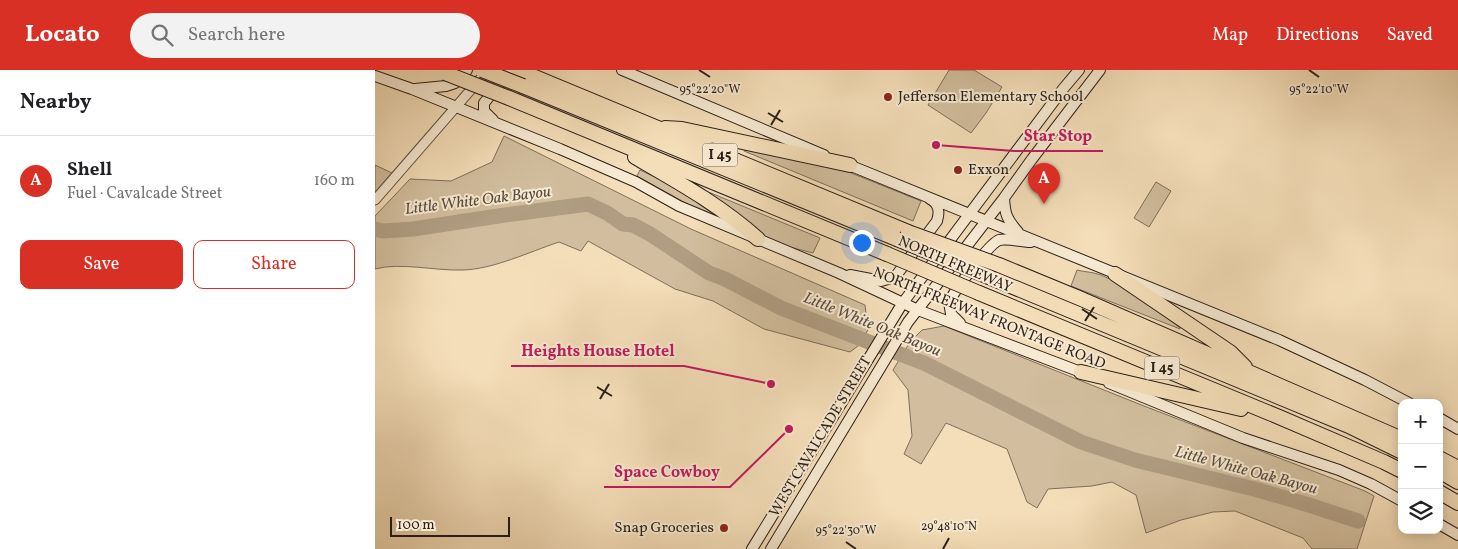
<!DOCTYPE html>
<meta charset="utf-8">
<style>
:root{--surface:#fff;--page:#f2f2f2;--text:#202124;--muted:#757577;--line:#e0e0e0;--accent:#d93025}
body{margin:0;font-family:Vollkorn,serif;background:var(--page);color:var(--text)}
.controls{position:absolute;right:15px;bottom:15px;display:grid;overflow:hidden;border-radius:10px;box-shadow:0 2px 12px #0003}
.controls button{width:45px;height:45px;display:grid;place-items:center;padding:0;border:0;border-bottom:1px solid var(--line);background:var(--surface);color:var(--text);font:25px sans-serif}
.scale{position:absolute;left:15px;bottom:12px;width:120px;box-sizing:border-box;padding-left:5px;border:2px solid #2b1f18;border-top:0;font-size:14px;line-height:18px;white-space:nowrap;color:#2b1f18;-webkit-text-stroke:4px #f8ead2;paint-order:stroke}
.you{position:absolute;left:486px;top:172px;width:18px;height:18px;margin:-12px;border:4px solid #fff;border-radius:50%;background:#1a73e8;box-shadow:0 0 0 8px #1a73e833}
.badge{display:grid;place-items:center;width:32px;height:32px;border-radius:50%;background:var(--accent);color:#fff;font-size:16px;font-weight:700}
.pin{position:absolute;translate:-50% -41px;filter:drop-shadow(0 1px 2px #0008)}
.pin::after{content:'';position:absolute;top:26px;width:18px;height:15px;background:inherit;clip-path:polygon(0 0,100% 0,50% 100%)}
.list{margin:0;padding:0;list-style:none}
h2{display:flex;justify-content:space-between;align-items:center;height:65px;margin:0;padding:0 20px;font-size:21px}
h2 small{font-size:16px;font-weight:400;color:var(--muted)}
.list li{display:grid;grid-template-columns:32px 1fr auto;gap:15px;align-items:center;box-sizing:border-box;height:90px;padding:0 20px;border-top:1px solid var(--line)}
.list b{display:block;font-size:19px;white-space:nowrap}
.list p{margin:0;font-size:16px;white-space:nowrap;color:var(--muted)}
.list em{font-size:16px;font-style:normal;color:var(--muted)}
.actions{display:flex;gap:10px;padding:15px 20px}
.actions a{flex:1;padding:11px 0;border:1px solid var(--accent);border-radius:10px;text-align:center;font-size:18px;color:var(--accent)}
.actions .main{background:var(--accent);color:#fff}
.icon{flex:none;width:28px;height:28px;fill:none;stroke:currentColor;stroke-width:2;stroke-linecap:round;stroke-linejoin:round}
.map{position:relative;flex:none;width:1083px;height:479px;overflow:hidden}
header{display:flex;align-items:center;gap:30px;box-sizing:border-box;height:70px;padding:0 25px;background:var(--accent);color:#fff}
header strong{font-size:24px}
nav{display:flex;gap:28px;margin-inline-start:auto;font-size:18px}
.search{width:350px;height:45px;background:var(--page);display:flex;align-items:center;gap:12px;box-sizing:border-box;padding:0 18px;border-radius:28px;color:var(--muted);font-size:19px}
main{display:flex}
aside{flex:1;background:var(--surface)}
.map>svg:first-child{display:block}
</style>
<header>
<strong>Locato</strong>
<div class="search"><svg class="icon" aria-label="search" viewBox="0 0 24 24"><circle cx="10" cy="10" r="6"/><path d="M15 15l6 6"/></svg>Search here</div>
<nav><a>Map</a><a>Directions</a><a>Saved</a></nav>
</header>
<main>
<aside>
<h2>Nearby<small></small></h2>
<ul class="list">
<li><span class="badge">A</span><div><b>Shell</b><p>Fuel · Cavalcade Street</p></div><em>160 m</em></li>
</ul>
<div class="actions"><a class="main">Save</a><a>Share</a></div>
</aside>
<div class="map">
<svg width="1083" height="479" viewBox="0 0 1083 479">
<rect width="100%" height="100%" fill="#f4deb9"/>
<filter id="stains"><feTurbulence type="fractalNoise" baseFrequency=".004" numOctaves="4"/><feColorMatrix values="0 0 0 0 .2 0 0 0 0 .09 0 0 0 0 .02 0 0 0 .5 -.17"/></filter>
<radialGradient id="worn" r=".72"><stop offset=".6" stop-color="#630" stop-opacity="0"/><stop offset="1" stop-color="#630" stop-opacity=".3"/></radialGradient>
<!-- green -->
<path fill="#d2be9e" stroke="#7e6e5b" d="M 574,0 L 599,0 L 627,17 L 611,43 L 596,63 L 553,35 Z
M 129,66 L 316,159 L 490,235 L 493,260 L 483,276 L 475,282 L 389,259 L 338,231 L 300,219 L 213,171 L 206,181 L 184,172 C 154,182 119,199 88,200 C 60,201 25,192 0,199 L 0,146 L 35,109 L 76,111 L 117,92 Z
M 370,78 L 446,94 L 471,101 L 546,131 L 538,151 L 369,81 Z
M 0,95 L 17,103 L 0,123 Z
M 265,100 L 313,123 L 356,153 L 314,135 L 262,106 Z
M 781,112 L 796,121 L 774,157 L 759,148 Z
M 331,121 L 445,168 L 438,183 L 407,175 L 381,162 L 329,122 Z
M 702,200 C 710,202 718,202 726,205 C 754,217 781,239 805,258 L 805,259 L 696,216 Z
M 569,256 L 769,336 L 990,421 L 999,426 L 982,479 L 937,479 L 928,468 L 860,441 L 838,442 L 806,450 L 771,463 L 761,425 L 737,412 L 717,416 L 673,419 L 662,438 L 652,432 L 632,379 L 571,353 L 546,394 L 529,384 L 537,366 L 533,320 L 518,300 L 535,272 L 547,260 Z"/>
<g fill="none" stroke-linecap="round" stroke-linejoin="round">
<!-- river -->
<path stroke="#b09d82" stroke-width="15" d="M 0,159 L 8,161 L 38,159 L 130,145 L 213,134 L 232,143 L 248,154 L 258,155 L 275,164 L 334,203 L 350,209 L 406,238 L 551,294 L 706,372 L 760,390 L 883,420 L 934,435 L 983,451"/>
<!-- tertiary casing -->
<g stroke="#5d4f40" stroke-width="11">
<path id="tertiary" d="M 0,130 L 113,0"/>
</g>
<!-- secondary casing -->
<g stroke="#2b1f18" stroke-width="12">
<path id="secondary" d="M 247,0 L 449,85
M 0,6 L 37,19 L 185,79 L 261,112 L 304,136 L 464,203 L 543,240 L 711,304
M 40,19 L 71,16 L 80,13 L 92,0
M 118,50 L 109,41 L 109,33 L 136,0
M 469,93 L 904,270 L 990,310 L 1034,333
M 629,128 C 630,145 632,149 643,162
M 475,205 L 506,211 L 520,207 L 562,151 C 565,141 564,134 555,129
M 585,253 L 576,244 L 574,232 C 580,220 614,174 624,170 C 633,168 647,172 656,172
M 734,313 L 868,368 L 964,400 L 996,414 L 1027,431
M 1064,348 L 1083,359
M 1064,454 L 1083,465
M 377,479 L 527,234 L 688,19 L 704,0
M 396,479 L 533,252 L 629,128 L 657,89 L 725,0"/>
</g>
<!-- motorway casing -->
<g stroke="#2b1f18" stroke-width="16">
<path id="motorway" d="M 143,0 L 533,162
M 148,16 L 522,169
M 134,28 L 512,184
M 290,58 L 307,59 L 475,95
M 260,87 C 303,112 345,135 383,169
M 624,195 L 704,228 L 1027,369
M 740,204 L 855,282 L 870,297
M 614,207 L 974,356 L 1027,382
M 604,223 L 904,347 L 1009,392 L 1027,401
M 706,302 L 866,339
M 1064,388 L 1083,398
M 1064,401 L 1083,412
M 1064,422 L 1083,433"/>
</g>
<!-- tertiary -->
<use href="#tertiary" stroke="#f8ead2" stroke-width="9"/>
<!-- secondary -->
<use href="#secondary" stroke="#f8ead2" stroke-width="10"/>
<!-- motorway -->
<use href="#motorway" stroke="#f4deb9" stroke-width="14"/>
<!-- motorway-bridge casing -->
<g stroke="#2b1f18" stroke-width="16" stroke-linecap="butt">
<path id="motorway-bridge" d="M 107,0 L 148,16
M 70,3 L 134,28
M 533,162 L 624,195
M 522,169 L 614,207
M 512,184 L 604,223"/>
</g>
<!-- motorway-bridge -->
<use href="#motorway-bridge" stroke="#f4deb9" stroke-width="14"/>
</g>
<!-- ticks -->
<path fill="none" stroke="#2b1f18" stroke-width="2" d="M 324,0 L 335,7M 934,0 L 944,7M 393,43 L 408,52M 396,55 L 405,40M 707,239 L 722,249M 710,251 L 719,237M 222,317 L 237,326M 225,329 L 234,314M 471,472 L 481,479M 568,479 L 574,468"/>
<!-- markers -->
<g fill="#8f2418" stroke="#f8ead2" stroke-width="2">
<circle cx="513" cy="27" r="5"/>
<circle cx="583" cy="100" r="5"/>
<circle cx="349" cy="458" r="5"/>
</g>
<g text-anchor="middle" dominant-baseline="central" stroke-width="4" stroke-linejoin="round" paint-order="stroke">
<!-- shield labels -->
<g fill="#f8ead2" stroke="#685c50" stroke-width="1">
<rect x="327.5" y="73.5" width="35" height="23" rx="4"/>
<rect x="769.5" y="286.5" width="35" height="23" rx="4"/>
</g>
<g font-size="14" font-weight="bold" fill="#2b1f18">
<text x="345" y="85">I 45</text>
<text x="787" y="298">I 45</text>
</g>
<!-- poi labels -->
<g font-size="15" fill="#2b1f18" stroke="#f8ead2" text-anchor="start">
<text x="523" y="27">Jefferson Elementary School</text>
<text x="593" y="100">Exxon</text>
<text x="339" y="458" text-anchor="end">Snap Groceries</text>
</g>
<!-- street labels -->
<g font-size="15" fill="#2b1f18" stroke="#f8ead2">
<text transform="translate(580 195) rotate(23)">NORTH FREEWAY</text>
<text transform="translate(614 249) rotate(22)">NORTH FREEWAY FRONTAGE ROAD</text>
<text transform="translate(446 367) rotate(-59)">WEST CAVALCADE STREET</text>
</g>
<!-- water labels -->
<g font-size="16" font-style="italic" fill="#5a4b3d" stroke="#f8ead2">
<text transform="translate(103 131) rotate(-7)">Little White Oak Bayou</text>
<text transform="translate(497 255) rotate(22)">Little White Oak Bayou</text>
<text transform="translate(871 401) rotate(15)">Little White Oak Bayou</text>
</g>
</g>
<g font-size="12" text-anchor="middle" fill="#2b1f18" stroke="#f8ead2" stroke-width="4" stroke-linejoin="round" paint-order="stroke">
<text x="335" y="23">95°22'20"W</text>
<text x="944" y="23">95°22'10"W</text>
<text x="574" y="460">29°48'10"N</text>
<text x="471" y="464">95°22'30"W</text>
</g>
<!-- callouts -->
<path fill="none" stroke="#c2185b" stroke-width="2" d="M561 75L639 81H728M396 314L309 296H136M414 359L355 417H229"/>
<g fill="#c2185b" stroke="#f8ead2" stroke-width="2">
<circle cx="561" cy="75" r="5"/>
<circle cx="396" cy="314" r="5"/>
<circle cx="414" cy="359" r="5"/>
</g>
<g font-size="16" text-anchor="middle" font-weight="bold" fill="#c2185b" stroke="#f8ead2" stroke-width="4" stroke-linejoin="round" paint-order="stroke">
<text x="683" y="71">Star Stop</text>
<text x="223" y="286">Heights House Hotel</text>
<text x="292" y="407">Space Cowboy</text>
</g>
<rect width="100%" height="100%" filter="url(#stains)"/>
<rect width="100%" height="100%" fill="url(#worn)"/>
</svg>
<div class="controls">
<button>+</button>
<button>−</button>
<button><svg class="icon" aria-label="layers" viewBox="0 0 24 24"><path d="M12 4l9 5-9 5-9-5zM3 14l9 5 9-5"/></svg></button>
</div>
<div class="scale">100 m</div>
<div class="you"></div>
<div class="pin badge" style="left:669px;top:134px">A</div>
</div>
</main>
